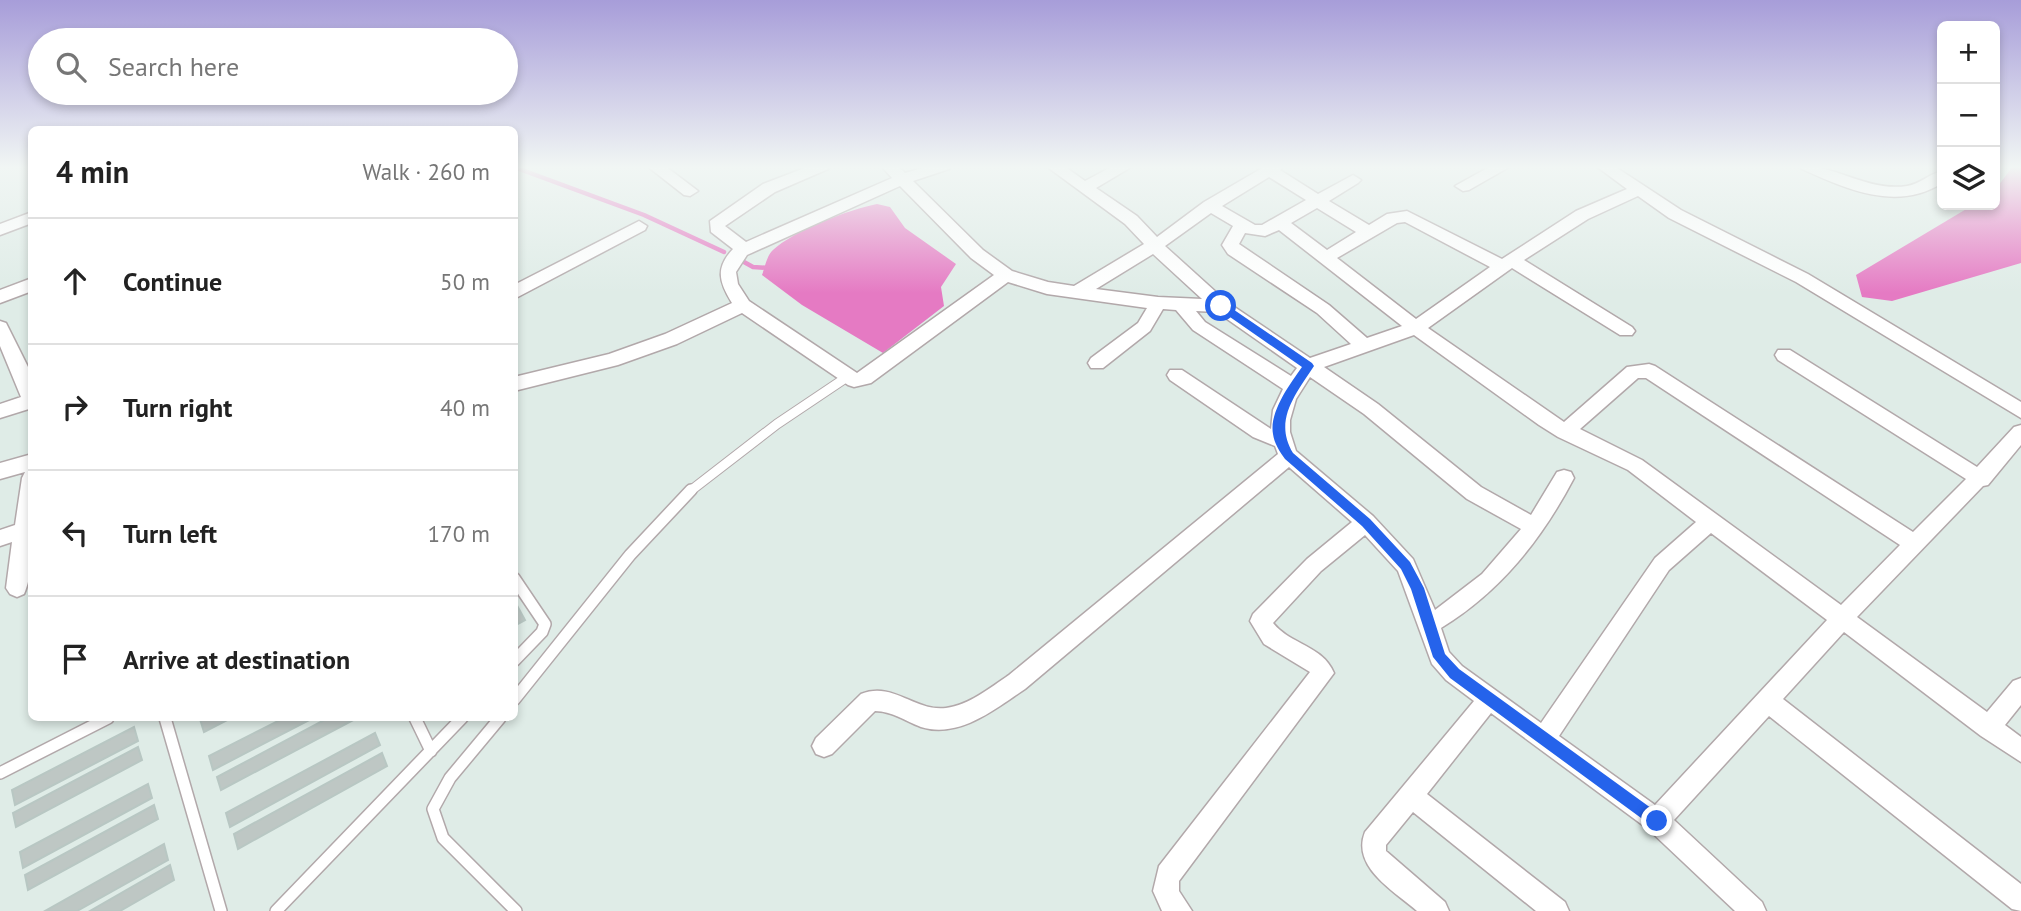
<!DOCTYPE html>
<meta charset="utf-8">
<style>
:root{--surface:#fff;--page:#f6f6f6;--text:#222;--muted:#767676;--line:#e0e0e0}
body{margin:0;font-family:"PT Sans",sans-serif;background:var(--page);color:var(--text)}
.controls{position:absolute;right:21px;top:21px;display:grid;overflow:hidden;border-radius:10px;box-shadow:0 4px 10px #0003}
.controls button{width:63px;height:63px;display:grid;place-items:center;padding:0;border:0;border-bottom:2px solid var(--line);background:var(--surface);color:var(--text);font:35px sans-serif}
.stop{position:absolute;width:21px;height:21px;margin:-16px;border:5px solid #2563eb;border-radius:50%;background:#fff}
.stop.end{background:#2563eb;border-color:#fff;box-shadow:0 2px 7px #0008}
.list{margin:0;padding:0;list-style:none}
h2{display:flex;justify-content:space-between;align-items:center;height:91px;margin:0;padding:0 28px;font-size:30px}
h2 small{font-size:23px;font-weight:400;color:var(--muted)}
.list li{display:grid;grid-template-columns:46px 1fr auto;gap:21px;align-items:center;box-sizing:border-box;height:126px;padding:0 28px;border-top:2px solid var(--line)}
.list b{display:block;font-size:26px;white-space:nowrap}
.list em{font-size:23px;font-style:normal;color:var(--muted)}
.icon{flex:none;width:38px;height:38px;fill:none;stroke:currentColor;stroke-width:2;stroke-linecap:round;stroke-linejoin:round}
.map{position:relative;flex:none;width:2021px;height:911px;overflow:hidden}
.search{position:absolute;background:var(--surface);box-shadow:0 4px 10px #0003;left:28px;top:28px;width:490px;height:77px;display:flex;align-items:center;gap:18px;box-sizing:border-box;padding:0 24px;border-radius:38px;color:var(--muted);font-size:26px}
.panel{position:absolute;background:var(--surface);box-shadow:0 4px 10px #0003;left:28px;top:126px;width:490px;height:595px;border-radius:10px}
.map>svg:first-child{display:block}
</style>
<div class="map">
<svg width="2021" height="911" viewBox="0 0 2021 911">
<rect width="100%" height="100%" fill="#dfece7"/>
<!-- water -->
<path fill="#e57ac3" d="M 2013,166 L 2021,166 L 2021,263 L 1892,301 L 1862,297 L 1856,275 L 1973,205 L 1995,205 L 1995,190 Z
M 877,204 L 890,207 L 905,228 L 956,264 L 941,287 L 944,306 L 883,353 L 802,305 L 762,275 C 765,267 767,255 773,250 C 793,231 850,209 877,204 Z"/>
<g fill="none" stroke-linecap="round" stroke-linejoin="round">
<!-- stream -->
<path stroke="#e57ac3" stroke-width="4.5" d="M 514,167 L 644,215 L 724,252
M 744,262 L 753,267 L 770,268"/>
</g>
<!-- building -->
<path fill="#bec7c4" stroke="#b8c7c3" stroke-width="2" d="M 514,600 L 525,620 L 514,626 Z
M 202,718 L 231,718 L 204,732 L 200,719 Z
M 284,718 L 313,718 L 213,770 L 209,756 Z
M 328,718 L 357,718 L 221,790 L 217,777 Z
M 134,727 L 138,741 L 15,805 L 12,790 Z
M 375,733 L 380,745 L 230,827 L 226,813 Z
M 138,747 L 142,760 L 16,827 L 13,813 Z
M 382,753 L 387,766 L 238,849 L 234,834 Z
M 148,784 L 152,798 L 23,868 L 20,852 Z
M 154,805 L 158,819 L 28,890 L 25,875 Z
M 164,844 L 168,860 L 77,911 L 45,911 Z
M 170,865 L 174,880 L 120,911 L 90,911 Z"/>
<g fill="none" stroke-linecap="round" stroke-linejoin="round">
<!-- service-far1 casing -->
<g stroke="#b2a8aa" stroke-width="11">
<path id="service-far1" d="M 689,492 L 777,424 L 847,377"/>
</g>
<!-- service casing -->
<g stroke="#b2a8aa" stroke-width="14">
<path id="service" d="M 514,578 L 545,624 L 542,632 L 514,661
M 514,700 L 630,555 L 691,490
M 165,718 L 221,911
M 415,718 L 431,751
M 500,718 L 450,778 L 433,809 L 443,838 L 516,911
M 0,773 L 108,718
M 276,911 L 462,718"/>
</g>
<!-- minor casing -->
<g stroke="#b2a8aa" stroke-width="3">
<path id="minor" d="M 647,166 L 665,166 L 698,191 L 690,196 L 684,195 Z
M 810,166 L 831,166 L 828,169 L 775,192 L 725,226 L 746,242 L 892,178 L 881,166 L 898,166 L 905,173 L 929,166 L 952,166 L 949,169 L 913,181 L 983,250 L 1012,271 L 1048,282 L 1074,286 L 1144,244 L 1125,224 L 1046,166 L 1064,166 L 1085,181 L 1113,166 L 1133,166 L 1096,188 L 1137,216 L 1157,237 L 1204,202 L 1264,167 L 1284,166 L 1280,170 L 1318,194 L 1353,175 L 1361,180 L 1358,183 L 1329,201 L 1369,225 L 1387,214 L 1407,211 L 1502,259 L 1576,211 L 1627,189 L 1596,166 L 1614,166 L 1681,210 L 1808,274 L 2021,402 L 2021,418 L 1796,282 L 1669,218 L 1638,196 L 1588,219 L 1524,260 L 1632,327 L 1635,331 L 1632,335 L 1620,335 L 1512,268 L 1428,328 L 1564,422 L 1627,367 L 1649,364 L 1655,366 L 1913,532 L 1966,479 L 1778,360 L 1775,355 L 1778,350 L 1790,350 L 1977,467 L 2014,427 L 2021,425 L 2021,445 L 1988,485 L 1983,486 L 1857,617 L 1987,712 L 2013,681 L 2021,678 L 2021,705 L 2005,725 L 2021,737 L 2021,762 L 1981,736 L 1844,632 L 1783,699 L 2021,884 L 2021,911 L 2012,909 L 1769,716 L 1674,820 L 1762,902 L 1766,911 L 1735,911 L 1648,829 L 1491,713 L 1427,794 L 1565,902 L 1569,911 L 1536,911 L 1413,812 L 1386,845 L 1386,851 L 1445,902 L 1449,911 L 1417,911 C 1394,891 1351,867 1365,832 L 1474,701 L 1446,680 L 1432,664 L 1398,571 L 1365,535 L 1321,571 L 1273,623 C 1291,645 1322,645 1334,673 L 1179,881 L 1179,891 L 1192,911 L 1162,911 L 1153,891 L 1159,866 L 1310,672 L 1264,644 L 1250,621 L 1253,614 L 1307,559 L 1352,522 L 1289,467 L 1025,689 C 995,709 959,739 921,727 C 905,721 892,711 875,711 L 832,754 L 824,757 L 816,754 L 812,746 L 816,738 L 861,694 C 893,681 915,712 946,708 C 969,705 990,688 1009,675 L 1278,454 L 1275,446 L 1253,437 L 1170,380 L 1167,375 L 1170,370 L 1182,370 L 1271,429 L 1273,410 L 1283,389 L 1193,330 L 1176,310 L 1163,309 L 1150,331 L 1103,368 L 1091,368 L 1088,363 L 1091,358 L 1138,323 L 1147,308 L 1047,294 L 1008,282 L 871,383 L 854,387 L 848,385 L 742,313 L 677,344 L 618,365 L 514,391 L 514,377 L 609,354 L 665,334 L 732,303 C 719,282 715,268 733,249 L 711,232 L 710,221 L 763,184 ZM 1269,177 L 1306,200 L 1262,225 L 1255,225 L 1222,206 ZM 900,186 L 971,258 L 994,275 L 857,373 L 749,301 L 738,284 L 736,272 L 747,255 ZM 1317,208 L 1356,232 L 1327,250 L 1291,223 ZM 1211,213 L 1233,226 L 1222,245 L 1228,254 L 1317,313 L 1351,344 L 1310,358 L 1227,302 L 1165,246 ZM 1405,222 L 1490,267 L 1416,319 L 1337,258 L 1397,223 ZM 1279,230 L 1402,326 L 1367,338 L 1329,305 L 1239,244 L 1245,233 L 1265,236 ZM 1153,254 L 1202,299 L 1158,297 L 1096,289 ZM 1196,311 L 1217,312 L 1297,368 L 1291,376 L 1205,322 ZM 1414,335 L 1539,425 L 1558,437 L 1628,470 L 1696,522 L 1655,558 L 1541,723 L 1462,666 L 1449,652 L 1441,628 C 1501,591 1542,539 1574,478 L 1571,472 L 1564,470 L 1557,472 L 1531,515 L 1481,487 L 1378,404 L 1324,367 ZM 1310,377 L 1364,414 L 1467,499 L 1521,529 L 1482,574 L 1435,610 L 1413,559 L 1373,516 L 1296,451 L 1290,432 L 1290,420 L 1296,399 ZM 1638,378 L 1646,378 L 1900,545 L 1841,605 L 1642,460 L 1580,429 ZM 1711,533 L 1827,620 L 1655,805 L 1559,736 L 1669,570 Z
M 1491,166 L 1511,166 L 1469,190 L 1463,191 L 1455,186 Z
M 1799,166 C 1837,165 1868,192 1907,186 C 1920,184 1929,174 1942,171 L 1942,183 C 1897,212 1846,189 1802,169 Z
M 32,212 L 32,223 L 0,235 L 0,224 Z
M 639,221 L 647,226 L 645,230 L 514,299 L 514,285 Z
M 32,278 L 32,291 L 0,303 L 0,290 Z
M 0,321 L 6,323 L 32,375 L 32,408 L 0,418 L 0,404 L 21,397 L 0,346 Z
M 32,454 L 32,470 L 0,479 L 0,463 Z
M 32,470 C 32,502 37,567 24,594 L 17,597 L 10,594 L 6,588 L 12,542 L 0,546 L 0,530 L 15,525 L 22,478 L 25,472 Z"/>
</g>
<!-- service-far1 -->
<use href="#service-far1" stroke="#fff" stroke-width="9"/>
<!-- service -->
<use href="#service" stroke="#fff" stroke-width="11"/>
<!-- minor -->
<use href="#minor" fill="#fff" fill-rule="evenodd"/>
</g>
<!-- sky -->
<linearGradient id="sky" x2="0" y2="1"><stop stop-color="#a79dd9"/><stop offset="0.57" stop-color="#f1f6f4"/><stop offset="1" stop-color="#f1f6f4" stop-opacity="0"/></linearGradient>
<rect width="2021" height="293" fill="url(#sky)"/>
<!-- route -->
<path fill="#2563eb" d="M 1217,303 L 1224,303 L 1312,363 L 1314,366 C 1296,394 1273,420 1293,453 L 1370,519 L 1410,562 L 1424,588 L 1445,654 L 1459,669 L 1662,816 L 1662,826 L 1652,826 L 1450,678 L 1433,657 L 1411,589 L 1401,569 L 1362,526 L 1285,459 C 1280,452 1274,443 1273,434 C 1269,412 1290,384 1302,367 L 1217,308 Z"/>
</svg>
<div class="controls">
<button>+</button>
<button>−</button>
<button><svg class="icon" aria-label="layers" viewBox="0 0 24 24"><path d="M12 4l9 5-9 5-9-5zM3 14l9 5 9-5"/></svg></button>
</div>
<div class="stop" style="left:1221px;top:306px"></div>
<div class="stop end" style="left:1657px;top:821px"></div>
<div class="search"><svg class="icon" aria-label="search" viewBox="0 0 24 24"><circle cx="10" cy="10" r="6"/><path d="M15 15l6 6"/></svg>Search here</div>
<section class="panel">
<h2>4 min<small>Walk · 260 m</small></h2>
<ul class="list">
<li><svg class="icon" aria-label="ahead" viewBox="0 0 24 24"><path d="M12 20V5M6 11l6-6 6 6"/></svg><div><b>Continue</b></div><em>50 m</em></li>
<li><svg class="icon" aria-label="right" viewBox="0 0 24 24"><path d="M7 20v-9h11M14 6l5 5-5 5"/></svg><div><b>Turn right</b></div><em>40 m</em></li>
<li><svg class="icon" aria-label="left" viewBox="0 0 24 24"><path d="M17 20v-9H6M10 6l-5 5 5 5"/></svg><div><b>Turn left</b></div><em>170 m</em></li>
<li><svg class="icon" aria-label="arrive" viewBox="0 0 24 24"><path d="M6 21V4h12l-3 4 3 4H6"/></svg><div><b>Arrive at destination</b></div></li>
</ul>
</section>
</div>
